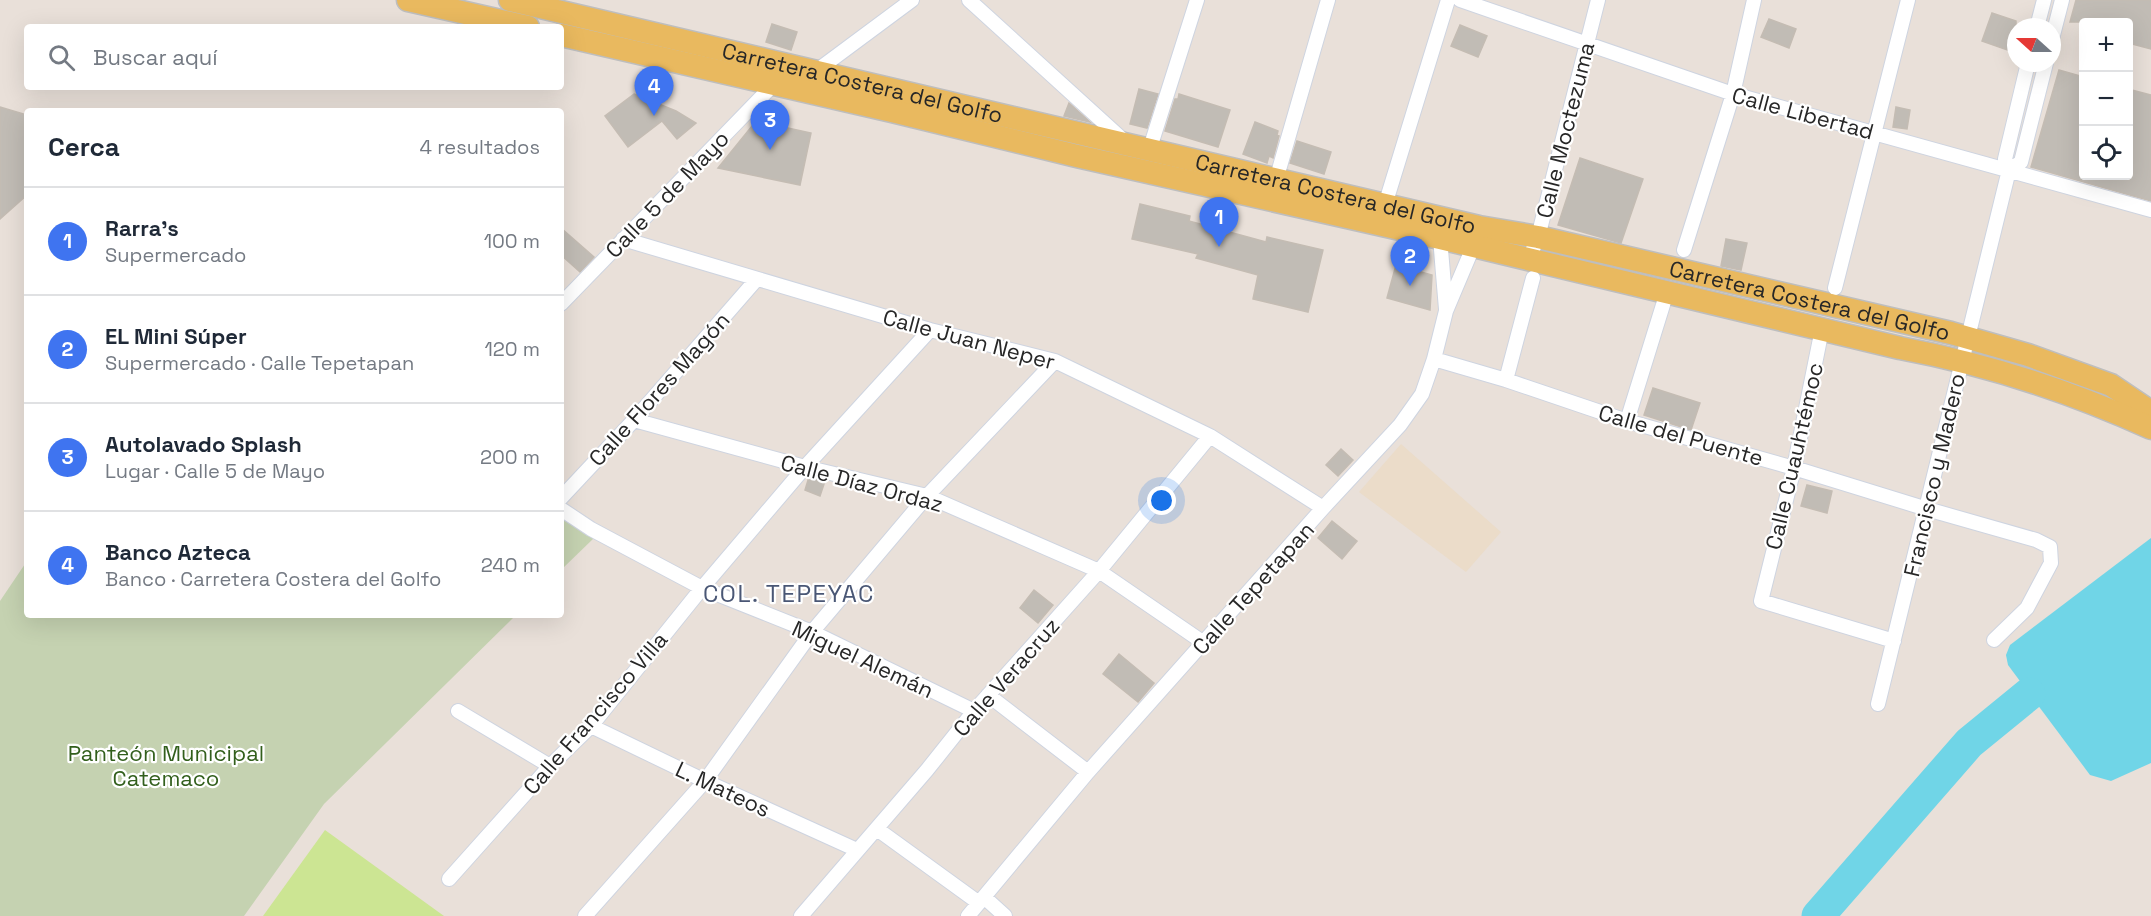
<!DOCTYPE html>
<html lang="es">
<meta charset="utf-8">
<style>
:root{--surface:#fff;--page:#f2f2f3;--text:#1f2937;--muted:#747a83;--line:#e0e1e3;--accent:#3f74f0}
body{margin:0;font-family:"Space Grotesk",sans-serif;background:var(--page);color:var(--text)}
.controls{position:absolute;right:18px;top:18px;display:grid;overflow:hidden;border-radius:6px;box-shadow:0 6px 24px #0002}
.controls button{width:54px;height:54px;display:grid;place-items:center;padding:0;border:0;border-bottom:2px solid var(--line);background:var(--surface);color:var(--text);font:30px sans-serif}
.compass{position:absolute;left:2007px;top:18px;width:54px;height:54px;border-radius:50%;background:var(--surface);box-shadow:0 6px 24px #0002;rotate:291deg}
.you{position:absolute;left:1162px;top:501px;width:21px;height:21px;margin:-15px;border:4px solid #fff;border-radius:50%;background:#1a73e8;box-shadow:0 0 0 9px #1a73e833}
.badge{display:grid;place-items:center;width:39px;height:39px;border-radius:50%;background:var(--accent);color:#fff;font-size:20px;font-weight:700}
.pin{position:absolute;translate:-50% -50px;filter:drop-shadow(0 2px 3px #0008)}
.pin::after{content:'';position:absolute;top:32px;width:21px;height:18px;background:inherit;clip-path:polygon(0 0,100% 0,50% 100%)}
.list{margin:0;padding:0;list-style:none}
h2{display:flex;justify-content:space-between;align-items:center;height:78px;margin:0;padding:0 24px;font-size:26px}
h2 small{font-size:20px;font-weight:400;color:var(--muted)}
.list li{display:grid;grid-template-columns:39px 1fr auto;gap:18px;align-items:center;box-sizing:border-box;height:108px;padding:0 24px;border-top:2px solid var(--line)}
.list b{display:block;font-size:22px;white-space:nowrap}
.list p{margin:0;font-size:20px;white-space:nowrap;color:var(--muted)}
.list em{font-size:20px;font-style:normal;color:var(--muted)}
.icon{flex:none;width:33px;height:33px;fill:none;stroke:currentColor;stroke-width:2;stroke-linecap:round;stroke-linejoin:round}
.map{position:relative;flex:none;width:2151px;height:916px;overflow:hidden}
.search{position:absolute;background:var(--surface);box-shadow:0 6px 24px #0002;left:24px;top:24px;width:540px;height:66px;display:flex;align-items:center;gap:15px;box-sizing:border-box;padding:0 21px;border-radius:6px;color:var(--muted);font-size:22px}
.panel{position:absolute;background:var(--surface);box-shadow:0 6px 24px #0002;left:24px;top:108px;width:540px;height:510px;border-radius:6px}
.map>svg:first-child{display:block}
</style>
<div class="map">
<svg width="2151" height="916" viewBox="0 0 2151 916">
<rect width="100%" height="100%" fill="#e9e0d9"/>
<!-- education -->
<path fill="#ebdcc9" d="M 1401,444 L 1501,532 L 1466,572 L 1359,492 Z"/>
<!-- cemetery -->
<path fill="#c5d2b1" d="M 561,518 L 594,538 L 561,570 Z
M 27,561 L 27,615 L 516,615 L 324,804 L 244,916 L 0,916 L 0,601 Z"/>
<!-- pitch -->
<path fill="#cce593" d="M 325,830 L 444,916 L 263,916 Z"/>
<!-- water -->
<path fill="#70d5e7" d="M 2151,538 L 2151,763 L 2111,781 L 2090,775 L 2008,665 L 2006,655 L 2010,645 Z"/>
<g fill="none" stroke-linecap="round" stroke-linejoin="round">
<!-- river -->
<path stroke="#70d5e7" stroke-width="33" d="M 1818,916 L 1969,743 L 2029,694"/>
</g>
<!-- building -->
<path fill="#c1bcb5" stroke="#c4bcb3" stroke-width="1.5" d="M 2076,0 L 2151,0 L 2151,49 L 2128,43 L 2128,22 L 2070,22 Z
M 1992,13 L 2016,21 L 2016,53 L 1982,41 Z
M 1769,19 L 1796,29 L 1789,48 L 1761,37 Z
M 772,24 L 797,32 L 791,50 L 766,42 Z
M 1460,25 L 1487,36 L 1478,57 L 1451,46 Z
M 2059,70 L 2084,77 L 2084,176 L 2128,176 L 2128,89 L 2151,95 L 2151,201 L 2031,167 Z
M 1139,89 L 1158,94 L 1147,128 L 1130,124 Z
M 634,94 L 676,111 L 696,123 L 677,139 L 662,121 L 628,147 L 605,116 Z
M 1179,94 L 1230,110 L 1218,147 L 1165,131 L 1175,99 L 1178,99 Z
M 1069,103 L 1090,122 L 1064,116 Z
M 0,107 L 27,115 L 27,195 L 0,219 Z
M 1896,107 L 1910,110 L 1907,129 L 1893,127 Z
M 756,121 L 811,133 L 800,185 L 718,168 Z
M 1255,122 L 1278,131 L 1277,135 L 1279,136 L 1273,158 L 1269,156 L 1267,163 L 1243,154 Z
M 1297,141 L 1331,152 L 1324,174 L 1290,163 Z
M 1580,158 L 1643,179 L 1621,243 L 1558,225 Z
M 1140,204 L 1190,216 L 1189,221 L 1266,242 L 1267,237 L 1323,250 L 1308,312 L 1253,299 L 1258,275 L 1196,258 L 1198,254 L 1132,239 Z
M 561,228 L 594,257 L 580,272 L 561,255 Z
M 1726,239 L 1747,243 L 1741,270 L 1721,266 Z
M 1396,265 L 1432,275 L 1430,310 L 1387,298 Z
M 1653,388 L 1700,403 L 1691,430 L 1644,415 Z
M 1341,449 L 1353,460 L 1338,476 L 1326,465 Z
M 809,477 L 825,481 L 820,496 L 805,490 Z
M 1807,485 L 1832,491 L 1827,513 L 1801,506 Z
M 1332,521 L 1357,541 L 1342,559 L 1318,538 Z
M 1034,590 L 1053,605 L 1038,623 L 1020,608 Z
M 1119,654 L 1154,683 L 1138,702 L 1103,674 Z"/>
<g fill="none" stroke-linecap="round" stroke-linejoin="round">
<!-- minor casing -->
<g stroke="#ced4e0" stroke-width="16">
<path id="minor" d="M 969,0 L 1123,140
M 1460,0 L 1733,94 L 2151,210
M 2037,27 L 2044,0
M 2052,39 L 2062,0
M 815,72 L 912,0
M 1149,151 L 1197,0
M 2009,170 L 2021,162 L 2046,63
M 1276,180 L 1328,0
M 1385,205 L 1448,0
M 1442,232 L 1440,238 L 1446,309
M 623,239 L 930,330 L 1055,361 L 1210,436 L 1323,508
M 1684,250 L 1733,94 L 1754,0
M 1529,259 L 1538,237 L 1598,0
M 1835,288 L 1908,0
M 561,304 L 774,84
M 1822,329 L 1794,468 L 1761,601 L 1894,641
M 1434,359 L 1506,380 L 1627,421 L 1794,468 L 1927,509 L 2036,540 L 2050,547 L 2051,563 L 2027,608 L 1994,640
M 1506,380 L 1533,278
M 634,420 L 805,467 L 927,496 L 1099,571 L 1204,643
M 1627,421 L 1667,292
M 561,498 L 634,420 L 756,280
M 561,509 L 591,529 L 702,588 L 812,632 L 974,711
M 988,695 L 1088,772
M 1878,704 L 2009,170 L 2005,159 L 2028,63
M 458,711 L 550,766
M 591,726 L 705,781 L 857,850
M 877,829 L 979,903
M 449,879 L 550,766 L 591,726 L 702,588 L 805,467 L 930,330
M 984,897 L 1005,916
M 585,916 L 705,781 L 812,632 L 927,496 L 1055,361
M 801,916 L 927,770 L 974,711 L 1099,571 L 1210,436
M 968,916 L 1088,772 L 1323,508 L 1400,425 L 1422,394 L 1434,359 L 1446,311 L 1476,240"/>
</g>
<!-- primary casing -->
<g stroke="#bebebe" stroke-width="25">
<g id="primary">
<path d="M 408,0 L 528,27"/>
<path id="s1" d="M 510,0 L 1479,227 L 1538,237 L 1951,333 L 2028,355 L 2111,385 L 2151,412"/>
<path d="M 561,35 L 892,111 L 1077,156 L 1440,238 L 1900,348 C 1986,364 2072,392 2151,428"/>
</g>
</g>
<!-- minor -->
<use href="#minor" stroke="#fff" stroke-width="14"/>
<!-- primary -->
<use href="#primary" stroke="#e9b95f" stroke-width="22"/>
</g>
<g text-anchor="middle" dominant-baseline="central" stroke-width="4.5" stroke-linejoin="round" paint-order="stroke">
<!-- street labels -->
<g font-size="22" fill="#272727" stroke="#fff">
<text stroke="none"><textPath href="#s1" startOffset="362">Carretera Costera del Golfo</textPath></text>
<text transform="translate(1803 113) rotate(15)">Calle Libertad</text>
<text transform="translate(1565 130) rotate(-76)">Calle Moctezuma</text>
<text transform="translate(667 194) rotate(-46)">Calle 5 de Mayo</text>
<text stroke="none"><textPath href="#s1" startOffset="848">Carretera Costera del Golfo</textPath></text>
<text stroke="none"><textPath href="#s1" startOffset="1334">Carretera Costera del Golfo</textPath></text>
<text transform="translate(969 339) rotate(15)">Calle Juan Neper</text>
<text transform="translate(659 389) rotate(-48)">Calle Flores Magón</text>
<text transform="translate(1681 435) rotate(16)">Calle del Puente</text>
<text transform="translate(1794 456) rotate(-77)">Calle Cuauhtémoc</text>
<text transform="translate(1934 475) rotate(-77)">Francisco y Madero</text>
<text transform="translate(862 483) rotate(15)">Calle Díaz Ordaz</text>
<text transform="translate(1253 588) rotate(-48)">Calle Tepetapan</text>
<text transform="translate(863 659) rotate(25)">Miguel Alemán</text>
<text transform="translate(1006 677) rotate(-49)">Calle Veracruz</text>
<text transform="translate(595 713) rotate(-49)">Calle Francisco Villa</text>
<text transform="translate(723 789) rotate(25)">L. Mateos</text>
</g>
<!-- park labels -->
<g font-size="22" fill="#325f1c" stroke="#fff">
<text x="166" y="753">Panteón Municipal<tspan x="166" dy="25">Catemaco</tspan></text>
</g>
<!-- neighbourhood labels -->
<g font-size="24" letter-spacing="1.5" fill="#4a5775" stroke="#fff">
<text x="789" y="593">COL. TEPEYAC</text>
</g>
</g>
</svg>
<div class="controls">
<button>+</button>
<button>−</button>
<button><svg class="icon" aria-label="locate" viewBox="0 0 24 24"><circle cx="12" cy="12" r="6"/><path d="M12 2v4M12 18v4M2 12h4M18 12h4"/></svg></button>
</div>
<svg class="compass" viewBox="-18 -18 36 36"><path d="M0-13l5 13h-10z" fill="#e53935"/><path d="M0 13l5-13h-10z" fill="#747a83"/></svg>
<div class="you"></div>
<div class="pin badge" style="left:1219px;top:247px">1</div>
<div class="pin badge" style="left:1410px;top:286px">2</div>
<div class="pin badge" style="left:770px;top:150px">3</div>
<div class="pin badge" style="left:654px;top:116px">4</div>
<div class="search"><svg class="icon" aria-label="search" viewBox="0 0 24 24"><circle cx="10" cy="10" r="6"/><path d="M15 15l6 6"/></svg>Buscar aquí</div>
<section class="panel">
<h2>Cerca<small>4 resultados</small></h2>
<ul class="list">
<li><span class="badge">1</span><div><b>Rarra's</b><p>Supermercado</p></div><em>100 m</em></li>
<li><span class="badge">2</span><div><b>EL Mini Súper</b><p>Supermercado · Calle Tepetapan</p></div><em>120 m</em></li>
<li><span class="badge">3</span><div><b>Autolavado Splash</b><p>Lugar · Calle 5 de Mayo</p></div><em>200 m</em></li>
<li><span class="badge">4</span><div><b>Banco Azteca</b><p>Banco · Carretera Costera del Golfo</p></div><em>240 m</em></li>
</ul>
</section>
</div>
